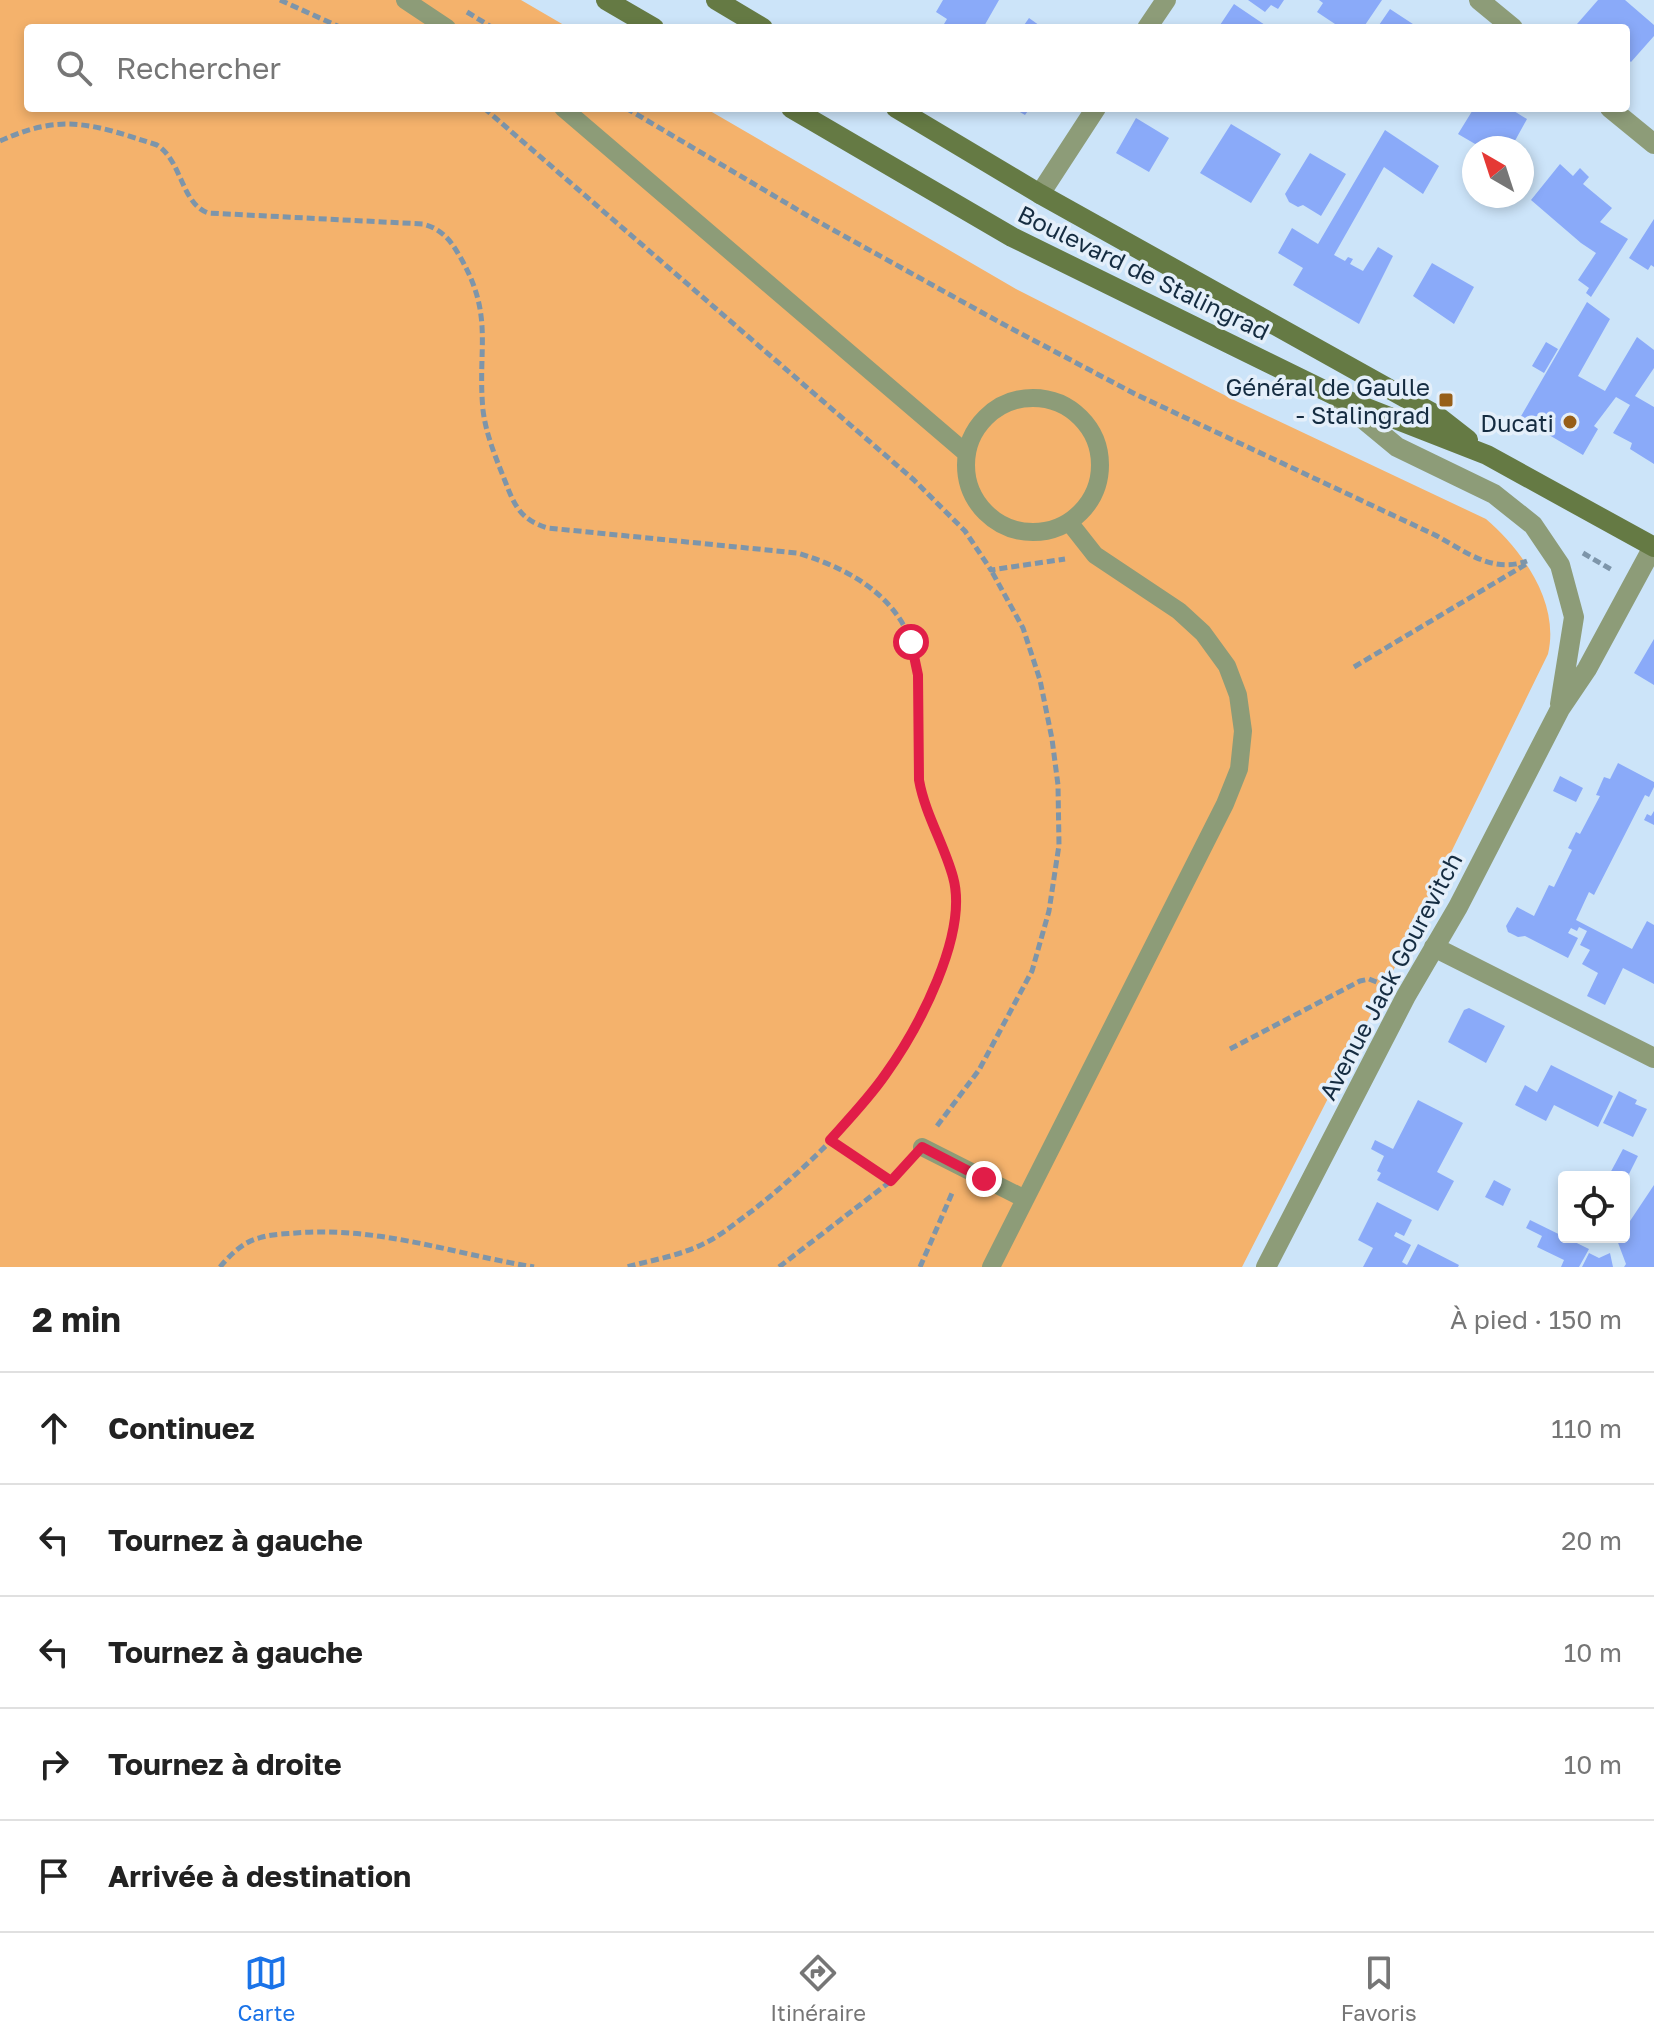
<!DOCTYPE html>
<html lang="fr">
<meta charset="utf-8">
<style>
:root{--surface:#fff;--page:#f6f6f6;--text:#222;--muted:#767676;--line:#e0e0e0;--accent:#1a73e8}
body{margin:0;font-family:"Golos Text",sans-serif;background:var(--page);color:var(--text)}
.controls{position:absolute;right:24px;bottom:24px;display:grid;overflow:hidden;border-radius:8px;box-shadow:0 4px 12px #0003}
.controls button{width:72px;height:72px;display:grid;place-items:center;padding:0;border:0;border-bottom:2px solid var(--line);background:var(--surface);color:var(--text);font:40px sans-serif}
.compass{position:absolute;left:1462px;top:136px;width:72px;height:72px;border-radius:50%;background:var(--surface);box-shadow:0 4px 12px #0003;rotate:321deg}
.stop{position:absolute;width:24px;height:24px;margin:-18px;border:6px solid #e11d48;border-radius:50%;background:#fff}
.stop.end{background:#e11d48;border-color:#fff;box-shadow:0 2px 8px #0008}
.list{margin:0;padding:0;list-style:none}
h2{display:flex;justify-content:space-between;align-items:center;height:104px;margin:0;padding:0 32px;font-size:34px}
h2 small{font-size:26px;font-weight:400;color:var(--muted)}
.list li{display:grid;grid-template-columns:52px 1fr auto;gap:24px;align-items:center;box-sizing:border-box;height:112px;padding:0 32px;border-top:2px solid var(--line)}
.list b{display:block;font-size:30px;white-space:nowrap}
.list em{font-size:26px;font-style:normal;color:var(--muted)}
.icon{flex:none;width:44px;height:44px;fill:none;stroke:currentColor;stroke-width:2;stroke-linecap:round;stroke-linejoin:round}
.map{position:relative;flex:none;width:1654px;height:1267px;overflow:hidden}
.search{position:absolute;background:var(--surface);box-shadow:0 4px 12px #0003;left:24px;right:24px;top:24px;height:88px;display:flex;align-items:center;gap:20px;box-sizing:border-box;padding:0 28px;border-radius:8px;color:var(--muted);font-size:30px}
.sheet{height:664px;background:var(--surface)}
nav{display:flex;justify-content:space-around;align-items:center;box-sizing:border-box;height:112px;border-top:2px solid var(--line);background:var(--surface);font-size:22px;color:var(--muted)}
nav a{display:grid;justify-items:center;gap:4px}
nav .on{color:var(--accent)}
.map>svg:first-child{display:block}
</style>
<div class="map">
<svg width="1654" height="1267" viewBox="0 0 1654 1267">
<rect width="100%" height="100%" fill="#cce4f9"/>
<!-- green -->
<path fill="#f4b26c" d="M 0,0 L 521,0 L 569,28 L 28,28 L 28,108 L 705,108 L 1016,289 L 1238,402 L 1486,519 C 1523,551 1560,603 1548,654 L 1395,967 L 1242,1267 L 0,1267 Z"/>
<!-- building -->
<path fill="#8aaaf9" d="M 943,0 L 999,0 L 983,28 L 951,28 L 944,24 L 947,19 L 936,12 Z
M 1248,0 L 1284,0 L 1278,9 L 1271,5 L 1265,12 Z
M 1319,0 L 1382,0 L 1363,28 L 1341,28 L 1317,12 L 1323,3 Z
M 1598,0 L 1625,0 L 1654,25 L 1654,36 L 1631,62 L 1626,58 L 1626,28 L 1582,28 L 1577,24 Z
M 1234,4 L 1265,25 L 1263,28 L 1218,28 Z
M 1390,9 L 1419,28 L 1377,28 Z
M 1029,18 L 1043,28 L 1022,28 Z
M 1013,108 L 1030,108 L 1025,115 Z
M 1474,108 L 1509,108 L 1527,119 L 1511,148 L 1482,148 L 1458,134 Z
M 1136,118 L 1169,138 L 1149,172 L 1116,153 Z
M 1231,124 L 1281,154 L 1251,203 L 1200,173 Z
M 1385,130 L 1439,166 L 1423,194 L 1384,167 L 1334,255 L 1345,261 L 1348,257 L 1353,259 L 1350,264 L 1363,271 L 1378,247 L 1393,256 L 1359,324 L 1293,285 L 1303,268 L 1278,253 L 1292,228 L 1318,244 Z
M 1310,153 L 1346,174 L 1321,216 L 1303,205 L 1298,207 L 1289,202 L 1285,194 Z
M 1560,164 L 1573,176 L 1580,168 L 1589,177 L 1583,184 L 1612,208 L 1600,222 L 1628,239 L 1591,297 L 1586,293 L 1589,288 L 1578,280 L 1596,253 L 1581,243 L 1531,200 Z
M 1654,219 L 1654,267 L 1651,265 L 1648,270 L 1629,258 Z
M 1432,263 L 1474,287 L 1454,324 L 1413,296 Z
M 1587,302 L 1610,319 L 1578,376 L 1605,391 L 1637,337 L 1654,350 L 1654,368 L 1635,396 L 1654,407 L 1654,464 L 1630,449 L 1632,443 L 1613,433 L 1630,405 L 1616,397 L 1594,426 L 1598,429 L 1583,455 L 1520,418 Z
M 1546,342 L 1558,349 L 1544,373 L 1532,366 Z
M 1654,639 L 1654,685 L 1634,673 Z
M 1618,763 L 1654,782 L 1654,787 L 1649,797 L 1645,795 L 1594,895 L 1589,892 L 1576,920 L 1632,949 L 1647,921 L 1654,925 L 1654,984 L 1623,968 L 1605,1005 L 1587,996 L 1598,973 L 1582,964 L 1590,950 L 1580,945 L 1587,931 L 1579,927 L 1577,931 L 1571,928 L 1568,933 L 1578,938 L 1568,958 L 1525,936 L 1518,937 L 1508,932 L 1506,926 L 1517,907 L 1534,916 L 1549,885 L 1554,887 L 1572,850 L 1568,848 L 1576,832 L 1580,834 L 1600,796 L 1596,795 L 1604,777 L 1610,779 Z
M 1560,776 L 1583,788 L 1576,802 L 1553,791 Z
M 1654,811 L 1654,825 L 1644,820 L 1647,814 L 1651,816 Z
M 1469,1008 L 1505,1026 L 1486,1063 L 1448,1042 L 1464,1010 Z
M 1551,1065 L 1613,1096 L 1598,1127 L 1554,1105 L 1546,1121 L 1515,1105 L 1525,1085 L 1537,1092 Z
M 1619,1091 L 1637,1100 L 1635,1104 L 1647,1109 L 1633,1137 L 1603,1123 Z
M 1418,1100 L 1463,1123 L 1437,1172 L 1454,1181 L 1438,1211 L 1377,1180 L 1381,1173 L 1377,1171 L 1384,1156 L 1371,1149 L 1375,1140 L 1393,1149 Z
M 1623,1149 L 1638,1156 L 1624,1184 L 1624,1177 L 1608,1177 Z
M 1494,1180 L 1511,1189 L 1503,1206 L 1485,1197 Z
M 1654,1185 L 1654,1267 L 1624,1267 L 1626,1264 L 1617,1240 L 1619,1237 L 1624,1237 L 1624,1230 Z
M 1377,1202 L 1412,1220 L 1404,1236 L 1396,1232 L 1394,1236 L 1411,1245 L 1402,1262 L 1407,1265 L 1418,1244 L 1459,1265 L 1458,1267 L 1363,1267 L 1373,1248 L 1358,1240 Z
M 1530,1220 L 1589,1249 L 1579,1267 L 1561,1267 L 1564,1260 L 1537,1247 L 1542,1236 L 1526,1228 Z
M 1589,1253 L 1599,1258 L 1610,1253 L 1613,1267 L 1582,1267 Z"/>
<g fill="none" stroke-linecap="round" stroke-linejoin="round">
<!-- path -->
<path stroke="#7d95aa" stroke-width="5" stroke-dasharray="8 4" stroke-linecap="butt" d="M 280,0 L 342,28
M 467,12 L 493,28
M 484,108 L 914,480 L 965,531 L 991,570 L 1065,559
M 626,108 L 808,216 L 1001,323 L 1135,394 L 1435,535 C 1465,551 1492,574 1527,561
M 0,141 C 63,112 95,125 157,145 C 182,161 181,203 208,213 L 423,224 C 441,229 450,239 459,255 C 495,316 477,347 483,410 C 486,435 496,458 505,481 C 515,507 521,520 548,528 L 797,553 C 858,571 915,606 918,678 C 918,708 915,738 918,768 C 922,817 957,858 956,907 C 956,942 940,974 925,1004 C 913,1027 901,1051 887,1073 C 853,1124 800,1173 752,1211 C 738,1221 723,1234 707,1242 C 683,1255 653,1260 626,1267
M 1583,553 L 1612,570
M 1354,667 L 1528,563
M 1230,1049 L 1360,981 L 1369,979 L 1384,985
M 937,1126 L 979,1070 L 1032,971 L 1049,911 L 1059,845 L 1058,785 L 1052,739 L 1040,680 L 1023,628 L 991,570
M 830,1140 L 891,1181
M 220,1267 C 230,1255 243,1242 259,1238 C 271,1234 284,1234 296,1233 C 378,1226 454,1254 534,1267
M 779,1267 L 891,1181 L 905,1165
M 920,1267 L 953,1191"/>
<!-- lane -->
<path stroke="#8d9c78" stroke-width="18" d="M 405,0 L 447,28
M 563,108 L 966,453
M966 465a67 67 0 1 1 134 0a67 67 0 1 1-134 0Z
M 922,1147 L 1025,1199
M 991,1267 L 1225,804 L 1239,769 L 1243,731 L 1238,695 L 1227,666 L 1203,633 L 1179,611 L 1095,555 L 1069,522"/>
<!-- street -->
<path stroke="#8d9c78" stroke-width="20" d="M 1479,0 L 1513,28
M 1147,28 L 1166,0
M 1610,108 L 1654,144
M 1040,194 L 1096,108
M 1339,399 L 1397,447 L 1494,494 L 1533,525 L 1560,565 L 1574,617 L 1560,704
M 1434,947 L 1654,1058
M 1266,1267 L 1406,996 L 1458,907 L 1560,709 L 1587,669 L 1653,547"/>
<!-- secondary -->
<path stroke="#657a44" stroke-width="20" d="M 606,0 L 654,28
M 716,0 L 763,28
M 791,108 L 1012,237 L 1336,396 L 1487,455 L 1654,547
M 896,108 L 1040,194 L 1436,415 L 1468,440"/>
</g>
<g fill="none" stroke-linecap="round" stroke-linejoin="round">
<!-- route -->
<path stroke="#e11d48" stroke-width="10" d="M 911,642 L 918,675 L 919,780 C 925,814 944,844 953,877 C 969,934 918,1029 885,1075 C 869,1098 849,1119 830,1140 L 891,1181 L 922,1147 L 984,1179"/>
</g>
<!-- markers -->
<g fill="#975f19" stroke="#e4effa" stroke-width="3">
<rect x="1438" y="392" width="16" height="16" rx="4"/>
<circle cx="1570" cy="422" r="8"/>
</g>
<g text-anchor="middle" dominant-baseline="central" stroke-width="7" stroke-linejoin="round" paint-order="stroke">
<!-- street labels -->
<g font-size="24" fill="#152c41" stroke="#e4effa">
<text transform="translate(1144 272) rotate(26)">Boulevard de Stalingrad</text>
<text transform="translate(1390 976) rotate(-62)">Avenue Jack Gourevitch</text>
</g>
<!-- poi labels -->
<g font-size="24" fill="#152c41" stroke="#e4effa" text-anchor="end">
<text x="1430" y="386">Général de Gaulle<tspan x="1430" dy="28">- Stalingrad</tspan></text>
<text x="1554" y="422">Ducati</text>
</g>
</g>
</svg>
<div class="controls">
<button><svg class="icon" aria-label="locate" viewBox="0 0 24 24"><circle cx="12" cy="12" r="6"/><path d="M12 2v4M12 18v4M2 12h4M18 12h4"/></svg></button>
</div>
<svg class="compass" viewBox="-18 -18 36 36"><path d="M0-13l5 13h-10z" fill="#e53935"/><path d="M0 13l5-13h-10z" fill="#767676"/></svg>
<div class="stop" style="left:911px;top:642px"></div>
<div class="stop end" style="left:984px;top:1179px"></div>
<div class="search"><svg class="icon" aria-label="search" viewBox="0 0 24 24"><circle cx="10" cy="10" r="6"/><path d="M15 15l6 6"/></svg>Rechercher</div>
</div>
<section class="sheet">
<h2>2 min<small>À pied · 150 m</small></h2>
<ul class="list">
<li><svg class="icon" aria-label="ahead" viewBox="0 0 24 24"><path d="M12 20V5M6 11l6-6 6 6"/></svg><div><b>Continuez</b></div><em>110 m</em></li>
<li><svg class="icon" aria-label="left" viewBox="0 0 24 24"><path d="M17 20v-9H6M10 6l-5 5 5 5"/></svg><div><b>Tournez à gauche</b></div><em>20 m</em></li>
<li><svg class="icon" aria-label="left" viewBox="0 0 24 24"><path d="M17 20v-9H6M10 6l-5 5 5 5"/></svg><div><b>Tournez à gauche</b></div><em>10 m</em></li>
<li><svg class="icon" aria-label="right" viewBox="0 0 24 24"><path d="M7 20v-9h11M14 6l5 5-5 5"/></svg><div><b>Tournez à droite</b></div><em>10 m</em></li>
<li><svg class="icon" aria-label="arrive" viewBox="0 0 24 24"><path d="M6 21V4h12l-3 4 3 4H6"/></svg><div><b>Arrivée à destination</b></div></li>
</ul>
</section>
<nav>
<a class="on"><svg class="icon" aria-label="map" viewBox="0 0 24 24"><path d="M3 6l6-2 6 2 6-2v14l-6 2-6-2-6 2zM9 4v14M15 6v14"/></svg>Carte</a>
<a><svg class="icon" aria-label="directions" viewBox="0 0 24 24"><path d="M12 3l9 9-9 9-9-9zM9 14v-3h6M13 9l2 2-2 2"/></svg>Itinéraire</a>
<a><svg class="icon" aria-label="saved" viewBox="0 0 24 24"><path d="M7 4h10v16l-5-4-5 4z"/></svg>Favoris</a>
</nav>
